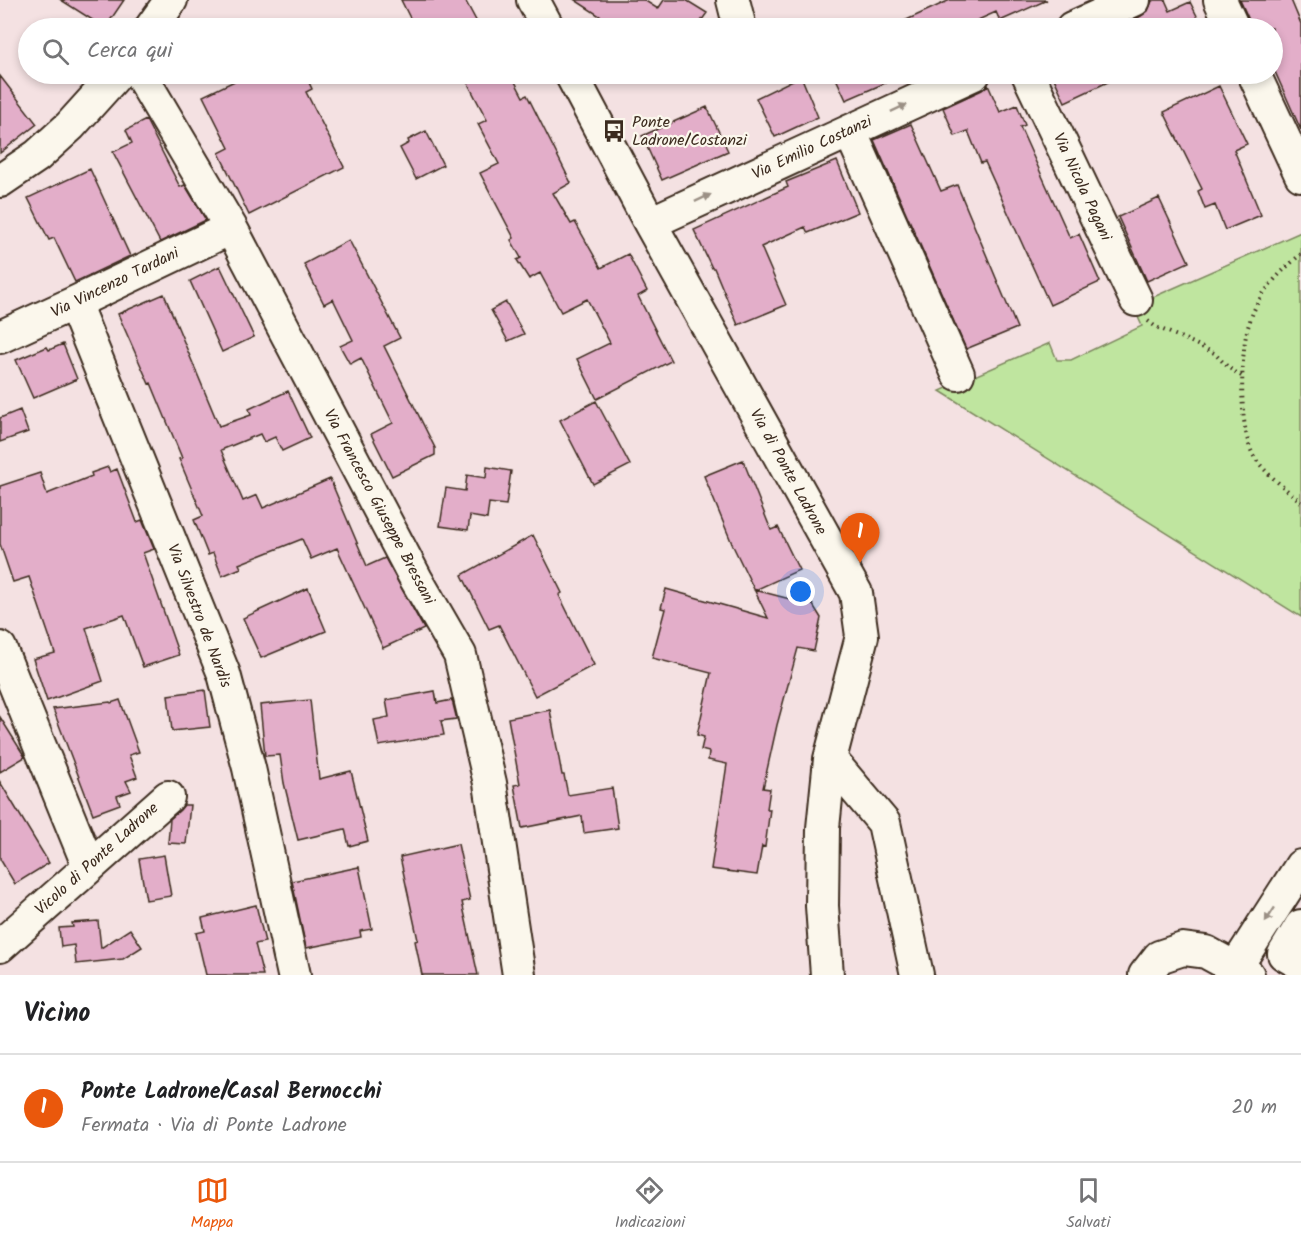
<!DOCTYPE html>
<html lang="it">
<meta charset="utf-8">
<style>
:root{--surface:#fff;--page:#f2f2f2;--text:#202124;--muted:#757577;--line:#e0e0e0;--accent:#ea580c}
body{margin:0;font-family:Kalam,sans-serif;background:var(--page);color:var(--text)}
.you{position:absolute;left:801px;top:592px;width:21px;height:21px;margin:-15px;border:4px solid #fff;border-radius:50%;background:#1a73e8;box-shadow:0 0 0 9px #1a73e833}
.badge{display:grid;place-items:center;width:39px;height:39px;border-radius:50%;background:var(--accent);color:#fff;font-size:20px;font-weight:700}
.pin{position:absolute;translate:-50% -50px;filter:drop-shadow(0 2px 3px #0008)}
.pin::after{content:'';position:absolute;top:32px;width:21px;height:18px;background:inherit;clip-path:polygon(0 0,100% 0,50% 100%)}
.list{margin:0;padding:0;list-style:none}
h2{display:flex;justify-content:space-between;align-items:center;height:78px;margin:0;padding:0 24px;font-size:26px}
h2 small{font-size:20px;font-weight:400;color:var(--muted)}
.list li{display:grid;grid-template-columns:39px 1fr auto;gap:18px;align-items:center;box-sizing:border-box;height:108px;padding:0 24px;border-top:2px solid var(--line)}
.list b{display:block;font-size:22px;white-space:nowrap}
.list p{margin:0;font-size:20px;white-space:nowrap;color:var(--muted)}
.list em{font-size:20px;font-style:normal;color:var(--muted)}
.icon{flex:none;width:33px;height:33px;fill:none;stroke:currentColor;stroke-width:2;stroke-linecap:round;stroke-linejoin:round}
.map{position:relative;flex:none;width:1301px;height:975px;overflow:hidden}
.search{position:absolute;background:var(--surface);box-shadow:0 3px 9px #0003;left:18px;right:18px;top:18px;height:66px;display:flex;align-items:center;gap:15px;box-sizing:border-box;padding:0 21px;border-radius:33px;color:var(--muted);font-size:22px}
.sheet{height:186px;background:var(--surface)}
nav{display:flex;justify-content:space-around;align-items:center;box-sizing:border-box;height:84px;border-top:2px solid var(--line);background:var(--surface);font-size:16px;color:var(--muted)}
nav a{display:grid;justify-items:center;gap:3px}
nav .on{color:var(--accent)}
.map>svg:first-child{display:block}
</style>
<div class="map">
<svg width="1301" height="975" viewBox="0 0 1301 975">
<rect width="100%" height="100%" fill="#f4e1e2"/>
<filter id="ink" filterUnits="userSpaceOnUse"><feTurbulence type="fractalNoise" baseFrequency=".0167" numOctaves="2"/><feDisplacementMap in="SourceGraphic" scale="12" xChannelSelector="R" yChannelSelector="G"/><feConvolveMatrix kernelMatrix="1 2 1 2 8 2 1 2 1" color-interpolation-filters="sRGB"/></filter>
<g filter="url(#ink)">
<!-- green -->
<path fill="#bfe59f" stroke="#7d885e" stroke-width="1.5" d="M 1301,232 L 1301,617 L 940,391 L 1050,343 L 1057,360 L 1071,360 L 1142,326 L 1133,306 Z"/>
<!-- building -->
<path fill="#e3aec9" stroke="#3b2a1e" stroke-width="1.5" d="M 61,0 L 124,0 L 105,28 Z
M 401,0 L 465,0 L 480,28 L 415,28 Z
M 575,0 L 644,0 L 658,9 L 664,0 L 686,0 L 707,13 L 696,28 L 618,28 Z
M 950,0 L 1047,0 L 1000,21 L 996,12 L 960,28 L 889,28 Z
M 1154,0 L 1165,0 L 1170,11 L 1190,2 L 1203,28 L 1133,28 L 1135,27 L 1132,21 L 1141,16 L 1148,11 L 1152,1 Z
M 1240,0 L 1291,0 L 1301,24 L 1301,130 L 1272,65 L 1272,28 L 1251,28 L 1249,20 Z
M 249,74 L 305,74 L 312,89 L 306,92 L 344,167 L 249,215 L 219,153 L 229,148 L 203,96 Z
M 463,74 L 511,74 L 523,97 L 527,95 L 571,183 L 553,193 L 571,224 L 575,222 L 601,268 L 628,254 L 647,291 L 638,296 L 671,361 L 597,399 L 577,359 L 610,343 L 587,299 L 561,312 L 540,273 L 529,279 L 517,260 L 521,258 L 511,240 L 514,238 L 480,173 L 499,164 L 478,124 L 487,120 Z
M 834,74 L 906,74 L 846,100 Z
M 1052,74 L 1125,74 L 1065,102 Z
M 0,76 L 37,124 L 0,153 Z
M 801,76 L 818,117 L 775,137 L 756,98 Z
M 988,85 L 1000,112 L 1017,105 L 1025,125 L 1020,127 L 1070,238 L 1079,234 L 1100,282 L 1050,305 L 985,162 L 981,163 L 968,131 L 955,136 L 943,108 L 982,90 Z
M 1219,86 L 1247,144 L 1234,150 L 1261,215 L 1225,230 L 1215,205 L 1205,209 L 1198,191 L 1202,189 L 1164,112 Z
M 707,107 L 728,151 L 662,180 L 642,136 Z
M 146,120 L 180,187 L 185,185 L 206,220 L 160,242 L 113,152 L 132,143 L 126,130 Z
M 911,124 L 941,191 L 957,185 L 1017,328 L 966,349 L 874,140 Z
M 426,131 L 443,165 L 416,179 L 400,148 L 409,143 L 408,140 Z
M 837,161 L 858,212 L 808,233 L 805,227 L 761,247 L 786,305 L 738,325 L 714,268 L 712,268 L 694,230 L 788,187 L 786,182 Z
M 90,169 L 130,256 L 75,282 L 54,238 L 49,240 L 28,198 Z
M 1159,198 L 1189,262 L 1147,281 L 1118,217 Z
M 349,240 L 400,338 L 384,346 L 435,448 L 435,455 L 392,476 L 371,434 L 393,423 L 361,358 L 350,364 L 340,346 L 353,340 L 333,299 L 324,304 L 304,264 Z
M 220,266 L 254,337 L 222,352 L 190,281 Z
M 164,294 L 219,426 L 251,415 L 249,409 L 288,391 L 310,438 L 282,451 L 275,437 L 264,442 L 260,434 L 221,450 L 243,501 L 257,495 L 263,508 L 330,479 L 367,566 L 385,558 L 424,629 L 383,648 L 337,548 L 311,559 L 302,539 L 239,564 L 241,568 L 222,576 L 213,553 L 208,555 L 194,520 L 203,516 L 179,459 L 182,458 L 151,383 L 149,384 L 118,314 Z
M 506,302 L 524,334 L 508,341 L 491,310 Z
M 63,344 L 77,379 L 33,398 L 16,360 L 47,347 L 49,350 Z
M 596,401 L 630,465 L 593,484 L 560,420 Z
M 20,410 L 28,432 L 0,442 L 0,418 Z
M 743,460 L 771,530 L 778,527 L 799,570 L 755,590 L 813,605 L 821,618 L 814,651 L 798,648 L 777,725 L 763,788 L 770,789 L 767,809 L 770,809 L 765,847 L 762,846 L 757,875 L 711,869 L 727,764 L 708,760 L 709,752 L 701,750 L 704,737 L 697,735 L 711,673 L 652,658 L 665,609 L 661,608 L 666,589 L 768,618 L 733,546 L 704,476 Z
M 108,467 L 110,472 L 117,469 L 137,522 L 142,520 L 154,549 L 143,553 L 179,655 L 143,667 L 124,615 L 86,628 L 103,681 L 47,701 L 33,659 L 55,653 L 29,577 L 13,582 L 0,544 L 0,486 L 40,473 L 47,494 L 92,476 L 91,473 Z
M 487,467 L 511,471 L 506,505 L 489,503 L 487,519 L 470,516 L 468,530 L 440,526 L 446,488 L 465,491 L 467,475 L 486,478 Z
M 533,535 L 562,593 L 559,595 L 594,665 L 535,696 L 499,625 L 489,629 L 462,575 Z
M 308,588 L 326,631 L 261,658 L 243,618 Z
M 205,690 L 210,727 L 172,731 L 168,695 Z
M 435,691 L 437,703 L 452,700 L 456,716 L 456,719 L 441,721 L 444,735 L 379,746 L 374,720 L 389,717 L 386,700 Z
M 120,700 L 139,752 L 129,755 L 137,777 L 126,781 L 131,791 L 117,796 L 120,804 L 93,814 L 53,709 L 110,702 L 111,703 Z
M 310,700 L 319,779 L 351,771 L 368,841 L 349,846 L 345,829 L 298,840 L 284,783 L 280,755 L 265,756 L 260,705 Z
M 550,710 L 562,775 L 564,775 L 568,795 L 612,788 L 618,828 L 584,833 L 582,816 L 522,828 L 514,785 L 520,784 L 508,718 Z
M 0,717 L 25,757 L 0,772 Z
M 0,782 L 49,863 L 15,884 L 0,859 Z
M 184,805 L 190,805 L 186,844 L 168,843 L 170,819 L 180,810 Z
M 458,844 L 470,900 L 462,902 L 478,975 L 422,975 L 415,941 L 418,940 L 400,857 Z
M 164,855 L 171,896 L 146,900 L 139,859 Z
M 359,867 L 372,929 L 360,931 L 361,937 L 306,948 L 292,881 Z
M 256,905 L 265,942 L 255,944 L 263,975 L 206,975 L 196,933 L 205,931 L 202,918 Z
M 98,921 L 101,948 L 130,929 L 142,947 L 123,959 L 76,964 L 74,945 L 61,947 L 59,928 L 73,927 L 72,923 Z"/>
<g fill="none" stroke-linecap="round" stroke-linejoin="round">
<!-- minor casing -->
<g stroke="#3b2a1e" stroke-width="36">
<path id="minor" d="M 533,0 L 548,28
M 733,0 L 740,28
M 1220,0 L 1233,28
M 151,28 L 171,0
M 1072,28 L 1134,0
M 140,74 L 231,228 L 416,579 L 460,655 L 490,783 L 519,975
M 571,74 L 650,223 L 856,593 L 862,636 L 830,759 L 823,828 L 822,906 L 827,975
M 1028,74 L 1136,300
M 1254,74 L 1301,175
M 850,131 L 958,374
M 0,181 L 37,156 L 70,126 L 117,74
M 650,223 L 974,74
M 74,303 L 224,674 L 249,768 L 294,975
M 0,337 L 74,303 L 231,228
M 0,648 L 89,867
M 830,759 L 884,823 L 917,975
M 1301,926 L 1284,954 L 1301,964
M 0,946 L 168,797
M 1236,967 L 1301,866
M 1145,975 L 1159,957 L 1183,949 L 1206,952 L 1248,975"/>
</g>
<!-- path -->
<path stroke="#3b2a1e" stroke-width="4" stroke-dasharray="1.5 4.5" stroke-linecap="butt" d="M 1301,254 C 1286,267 1267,285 1258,302 C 1252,313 1247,328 1245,341 C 1241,370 1239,433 1255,458 C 1267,475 1286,489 1301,502
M 1148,321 L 1156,327 L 1187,340 L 1214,353 L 1229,368 L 1243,377"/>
<!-- minor -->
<use href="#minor" stroke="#fbf7ec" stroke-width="32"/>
</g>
<!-- one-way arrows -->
<defs><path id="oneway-solid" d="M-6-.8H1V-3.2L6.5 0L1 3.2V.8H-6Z" transform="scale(1.5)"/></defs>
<g fill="#9b9085">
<use href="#oneway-solid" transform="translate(899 108) rotate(-25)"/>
<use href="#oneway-solid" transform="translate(703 198) rotate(-25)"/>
<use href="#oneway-solid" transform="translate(1270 915) rotate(123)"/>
</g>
</g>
<!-- icons -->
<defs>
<g id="bus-bare" transform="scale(1.8)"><path d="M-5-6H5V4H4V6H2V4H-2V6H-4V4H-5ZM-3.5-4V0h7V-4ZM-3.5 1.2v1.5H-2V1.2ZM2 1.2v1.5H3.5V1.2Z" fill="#3b2a1e" stroke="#fbf7ec" stroke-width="2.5" paint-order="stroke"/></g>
</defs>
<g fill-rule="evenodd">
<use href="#bus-bare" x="614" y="131"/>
</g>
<g text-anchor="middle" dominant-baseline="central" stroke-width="4.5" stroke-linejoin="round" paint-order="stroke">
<!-- poi labels -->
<g font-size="16" fill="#3b2a1e" stroke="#fbf7ec" text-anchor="start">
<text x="632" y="122">Ponte<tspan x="632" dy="18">Ladrone/Costanzi</tspan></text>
</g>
<!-- street labels -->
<g font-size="16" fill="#3b2a1e" stroke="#fbf7ec">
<text transform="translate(812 148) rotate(-25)">Via Emilio Costanzi</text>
<text transform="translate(1082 187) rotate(65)">Via Nicola Pagani</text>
<text transform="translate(115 283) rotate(-26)">Via Vincenzo Tardani</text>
<text transform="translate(788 472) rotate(61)">Via di Ponte Ladrone</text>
<text transform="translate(379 507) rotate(62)">Via Francesco Giuseppe Bressani</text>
<text transform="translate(199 616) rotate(69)">Via Silvestro de Nardis</text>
<text transform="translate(97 859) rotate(-42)">Vicolo di Ponte Ladrone</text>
</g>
</g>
</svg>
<div class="you"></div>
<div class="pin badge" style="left:860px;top:563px">1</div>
<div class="search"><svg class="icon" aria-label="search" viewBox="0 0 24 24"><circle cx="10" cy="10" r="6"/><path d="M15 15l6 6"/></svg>Cerca qui</div>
</div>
<section class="sheet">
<h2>Vicino<small></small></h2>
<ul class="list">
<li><span class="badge">1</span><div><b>Ponte Ladrone/Casal Bernocchi</b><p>Fermata · Via di Ponte Ladrone</p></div><em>20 m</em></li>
</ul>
</section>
<nav>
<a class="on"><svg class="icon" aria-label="map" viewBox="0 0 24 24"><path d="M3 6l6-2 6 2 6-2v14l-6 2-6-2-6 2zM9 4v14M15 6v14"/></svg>Mappa</a>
<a><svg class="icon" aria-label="directions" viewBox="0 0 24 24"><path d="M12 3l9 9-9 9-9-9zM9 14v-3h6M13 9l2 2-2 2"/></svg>Indicazioni</a>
<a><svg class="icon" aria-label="saved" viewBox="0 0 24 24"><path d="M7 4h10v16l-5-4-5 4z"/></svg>Salvati</a>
</nav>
